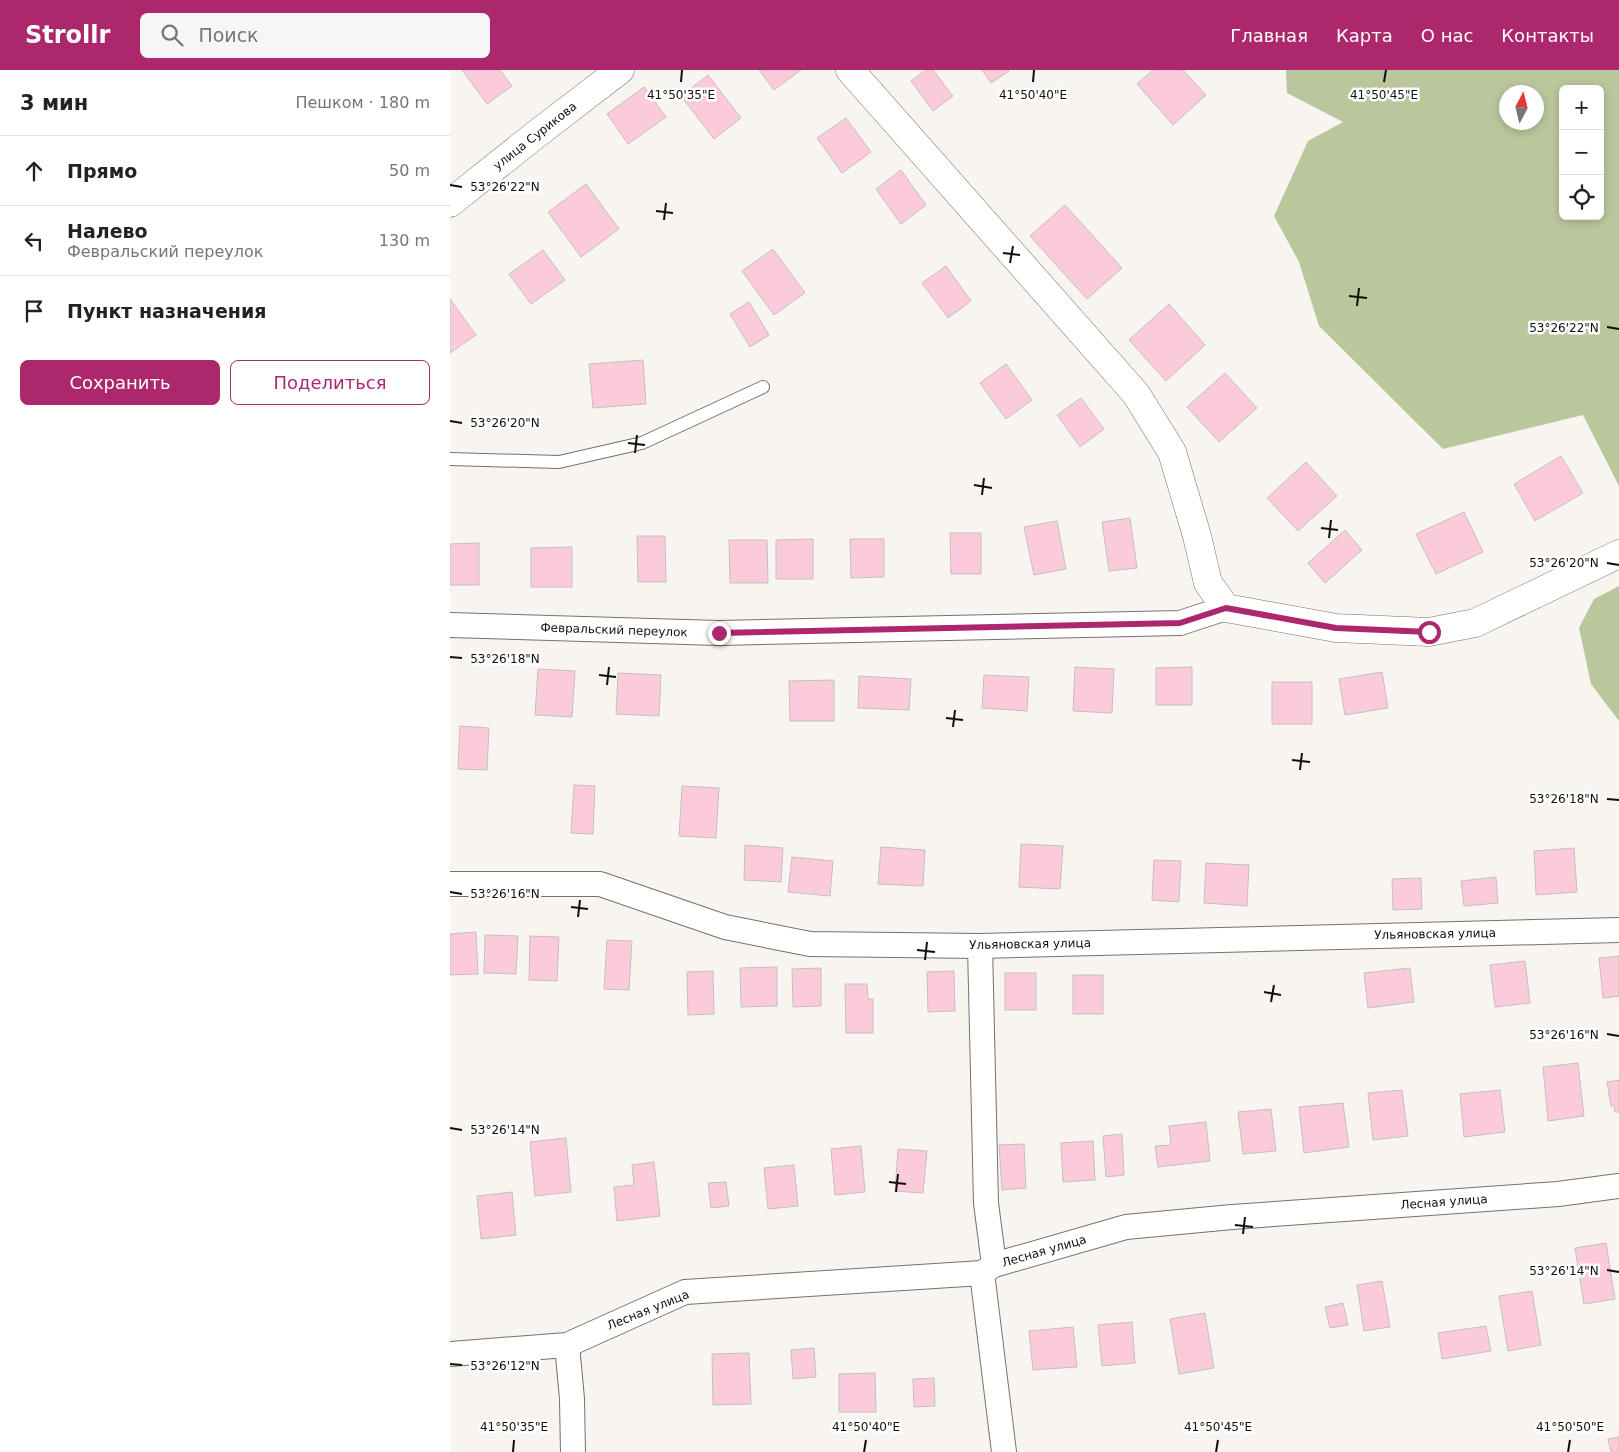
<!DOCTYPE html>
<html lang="ru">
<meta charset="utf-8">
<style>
:root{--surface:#fff;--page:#f6f6f6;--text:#222;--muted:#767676;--line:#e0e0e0;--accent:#ad276c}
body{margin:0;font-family:"DejaVu Sans",sans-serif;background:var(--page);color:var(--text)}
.controls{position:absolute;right:15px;top:15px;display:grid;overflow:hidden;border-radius:8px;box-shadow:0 2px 8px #0003}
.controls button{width:45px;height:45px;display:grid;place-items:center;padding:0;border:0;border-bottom:1px solid var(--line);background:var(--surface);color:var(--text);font:25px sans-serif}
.compass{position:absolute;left:1049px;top:15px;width:45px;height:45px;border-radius:50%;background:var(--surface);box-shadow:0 2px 8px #0003;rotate:7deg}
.stop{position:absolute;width:15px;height:15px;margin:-11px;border:4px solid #ad276c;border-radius:50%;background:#fff}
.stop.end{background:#ad276c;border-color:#fff;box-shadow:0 1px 5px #0008}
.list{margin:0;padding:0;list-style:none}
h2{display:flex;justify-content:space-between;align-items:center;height:65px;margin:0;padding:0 20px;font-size:21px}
h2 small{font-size:16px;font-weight:400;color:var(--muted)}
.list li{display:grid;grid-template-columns:32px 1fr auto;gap:15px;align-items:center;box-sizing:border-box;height:70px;padding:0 20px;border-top:1px solid var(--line)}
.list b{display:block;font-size:19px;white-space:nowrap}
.list p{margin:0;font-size:16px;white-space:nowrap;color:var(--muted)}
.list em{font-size:16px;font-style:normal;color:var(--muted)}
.actions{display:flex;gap:10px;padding:15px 20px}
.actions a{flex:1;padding:11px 0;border:1px solid var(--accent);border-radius:8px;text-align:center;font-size:18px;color:var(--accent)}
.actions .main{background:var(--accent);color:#fff}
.icon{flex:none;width:28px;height:28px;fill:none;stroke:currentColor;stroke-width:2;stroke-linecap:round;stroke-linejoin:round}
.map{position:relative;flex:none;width:1169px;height:1382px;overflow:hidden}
header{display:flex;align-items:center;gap:30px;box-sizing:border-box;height:70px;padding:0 25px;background:var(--accent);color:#fff}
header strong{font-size:24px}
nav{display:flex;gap:28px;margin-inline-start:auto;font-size:18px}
.search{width:350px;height:45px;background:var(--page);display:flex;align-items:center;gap:12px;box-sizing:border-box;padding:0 18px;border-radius:8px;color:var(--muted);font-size:19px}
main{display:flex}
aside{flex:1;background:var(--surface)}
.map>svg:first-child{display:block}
</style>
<header>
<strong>Strollr</strong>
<div class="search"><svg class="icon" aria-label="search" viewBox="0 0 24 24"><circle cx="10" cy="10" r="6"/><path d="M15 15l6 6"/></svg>Поиск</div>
<nav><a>Главная</a><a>Карта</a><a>О нас</a><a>Контакты</a></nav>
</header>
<main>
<aside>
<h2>3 мин<small>Пешком · 180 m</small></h2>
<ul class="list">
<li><svg class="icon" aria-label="ahead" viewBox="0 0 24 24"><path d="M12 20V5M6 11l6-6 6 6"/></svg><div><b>Прямо</b></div><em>50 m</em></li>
<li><svg class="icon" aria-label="left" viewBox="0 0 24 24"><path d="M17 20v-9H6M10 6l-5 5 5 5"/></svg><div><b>Налево</b><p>Февральский переулок</p></div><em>130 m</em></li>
<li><svg class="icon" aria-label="arrive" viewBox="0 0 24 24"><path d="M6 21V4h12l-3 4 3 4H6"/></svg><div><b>Пункт назначения</b></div></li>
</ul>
<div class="actions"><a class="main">Сохранить</a><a>Поделиться</a></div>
</aside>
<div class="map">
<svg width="1169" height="1382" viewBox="0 0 1169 1382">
<rect width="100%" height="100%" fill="#f8f5f1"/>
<!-- forest -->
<path fill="#bac69c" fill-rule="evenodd" d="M 836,0 L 1169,0 L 1169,416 L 1133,345 L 993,379 L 869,256 L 849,192 L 824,146 L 858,71 L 893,52 L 837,23 ZM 1113,19 L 1150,19 L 1150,146 L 1113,146 ZM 1056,22 L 1086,22 L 1086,52 L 1056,52 Z
M 1169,516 L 1169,651 L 1141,614 L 1129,558 L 1144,529 Z"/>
<!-- building -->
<path fill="#fbcbdc" stroke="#c4bfc1" d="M 12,0 L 50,0 L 62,16 L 37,34 Z
M 309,0 L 351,0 L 324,20 Z
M 476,0 L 483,0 L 503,26 L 483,41 L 461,11 Z
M 532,0 L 558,0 L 559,1 L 541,13 Z
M 703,0 L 733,0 L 756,25 L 723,55 L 687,14 Z
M 258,5 L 291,48 L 264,69 L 231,26 Z
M 194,17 L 216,47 L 178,74 L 157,44 Z
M 396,48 L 421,82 L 392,103 L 367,68 Z
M 451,100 L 476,135 L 451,154 L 426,119 Z
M 136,114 L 169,159 L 131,187 L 98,142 Z
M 615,135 L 672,198 L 637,229 L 580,166 Z
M 323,179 L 355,223 L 324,245 L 292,201 Z
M 93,180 L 115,210 L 81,234 L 59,204 Z
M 496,196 L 521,231 L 498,248 L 472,213 Z
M 0,229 L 26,265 L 0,283 Z
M 299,232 L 319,265 L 300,277 L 280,244 Z
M 719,234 L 755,275 L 716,311 L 679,270 Z
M 193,290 L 196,334 L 143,338 L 139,294 Z
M 556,294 L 582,330 L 556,349 L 530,313 Z
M 775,303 L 807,338 L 769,372 L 737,337 Z
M 631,328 L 654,359 L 630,377 L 607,345 Z
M 1111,386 L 1133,423 L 1085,451 L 1064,414 Z
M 856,392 L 887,426 L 848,461 L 817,428 Z
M 1014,442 L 1033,482 L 986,504 L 966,464 Z
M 680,448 L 687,498 L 659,501 L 652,452 Z
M 607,451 L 616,499 L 584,505 L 574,457 Z
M 895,460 L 912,480 L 875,513 L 858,493 Z
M 500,463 L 531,463 L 531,504 L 501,504 Z
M 187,466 L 215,466 L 216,512 L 188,512 Z
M 363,469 L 363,509 L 326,509 L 326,470 Z
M 400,469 L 434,469 L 434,507 L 401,508 Z
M 279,470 L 317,470 L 318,513 L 280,513 Z
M 29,473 L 29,515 L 0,515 L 0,474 Z
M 122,477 L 122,517 L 81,517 L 81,478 Z
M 625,597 L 664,599 L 662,643 L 623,641 Z
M 742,597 L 742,635 L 706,635 L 706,598 Z
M 88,599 L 125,601 L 122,647 L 85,645 Z
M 932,602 L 938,638 L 895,645 L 889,609 Z
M 168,603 L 211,605 L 209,646 L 166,644 Z
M 534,605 L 579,607 L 577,641 L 532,638 Z
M 409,606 L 461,609 L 459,640 L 408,638 Z
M 384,610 L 384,651 L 340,651 L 339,611 Z
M 822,612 L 862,612 L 862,654 L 822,654 Z
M 10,656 L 39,658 L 37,700 L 8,699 Z
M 124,715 L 145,716 L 143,764 L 121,763 Z
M 232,716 L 269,718 L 266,768 L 229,766 Z
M 571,774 L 613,776 L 610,819 L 569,817 Z
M 295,775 L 333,778 L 331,812 L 294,810 Z
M 431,777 L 475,780 L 473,816 L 428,814 Z
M 1124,778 L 1127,822 L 1086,825 L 1084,781 Z
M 342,787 L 383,791 L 380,826 L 338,822 Z
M 704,790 L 731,791 L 729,832 L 702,830 Z
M 756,793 L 799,795 L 797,836 L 754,833 Z
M 1046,807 L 1048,833 L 1014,836 L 1011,811 Z
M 971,808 L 972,839 L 943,840 L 942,809 Z
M 26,862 L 28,904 L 0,905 L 0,864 Z
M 35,865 L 68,866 L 66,904 L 34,903 Z
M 80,866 L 109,867 L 107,911 L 79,910 Z
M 157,870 L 182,871 L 179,920 L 154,919 Z
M 1169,886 L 1169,926 L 1153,928 L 1149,888 Z
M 1075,891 L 1080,933 L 1045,937 L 1040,895 Z
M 327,897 L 327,936 L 291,937 L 290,898 Z
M 371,898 L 371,936 L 343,937 L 342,899 Z
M 960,898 L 964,932 L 918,938 L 914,903 Z
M 263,901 L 264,944 L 238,945 L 237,902 Z
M 504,901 L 505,941 L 478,942 L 477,902 Z
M 555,903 L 586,903 L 586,940 L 555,940 Z
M 623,905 L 653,905 L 653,944 L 623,944 Z
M 395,914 L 417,914 L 418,929 L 423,929 L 423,963 L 396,963 Z
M 1128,993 L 1134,1046 L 1098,1051 L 1093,997 Z
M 1169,1010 L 1169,1042 L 1165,1042 L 1164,1036 L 1161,1036 L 1157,1012 Z
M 952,1020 L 958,1066 L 923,1070 L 918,1023 Z
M 1050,1020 L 1055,1062 L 1014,1067 L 1010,1024 Z
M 893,1033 L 899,1077 L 854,1083 L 849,1037 Z
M 821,1039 L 826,1081 L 793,1084 L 788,1042 Z
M 756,1052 L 760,1091 L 708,1097 L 705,1076 L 721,1075 L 719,1056 Z
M 672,1064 L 674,1105 L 656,1107 L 653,1066 Z
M 116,1068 L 121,1122 L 85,1126 L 80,1072 Z
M 643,1071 L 645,1110 L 613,1112 L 611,1073 Z
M 574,1074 L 576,1118 L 552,1120 L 549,1075 Z
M 411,1076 L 415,1122 L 385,1125 L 381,1079 Z
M 448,1079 L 477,1081 L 473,1123 L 445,1121 Z
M 204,1092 L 210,1146 L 167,1151 L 164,1117 L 184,1115 L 182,1095 Z
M 344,1095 L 348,1136 L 318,1139 L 314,1098 Z
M 276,1112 L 279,1136 L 261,1138 L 258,1113 Z
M 62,1122 L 66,1165 L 31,1169 L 27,1126 Z
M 1156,1173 L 1165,1229 L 1134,1234 L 1125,1178 Z
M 932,1211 L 940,1257 L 914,1261 L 907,1215 Z
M 1082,1221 L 1091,1275 L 1058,1281 L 1049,1226 Z
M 893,1233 L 898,1255 L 880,1258 L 875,1237 Z
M 755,1243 L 764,1298 L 729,1304 L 720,1249 Z
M 682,1252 L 685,1293 L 652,1296 L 648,1255 Z
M 1036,1256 L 1041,1281 L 992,1289 L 988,1263 Z
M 623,1257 L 627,1297 L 583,1300 L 579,1261 Z
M 364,1278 L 366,1307 L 343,1309 L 341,1280 Z
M 299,1283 L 301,1334 L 263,1335 L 262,1284 Z
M 425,1303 L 426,1342 L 389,1342 L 389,1304 Z
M 484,1308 L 485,1336 L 464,1337 L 463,1309 Z
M 1169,1367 L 1169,1382 L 1161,1382 L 1158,1369 Z"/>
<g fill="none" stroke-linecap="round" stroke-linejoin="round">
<!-- lane casing -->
<g stroke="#74716e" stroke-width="14">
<path id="lane" d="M 0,389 L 109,392 L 192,373 L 313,317"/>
</g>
<!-- street casing -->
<g stroke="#74716e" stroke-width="26">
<path id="street" d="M 0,555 L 269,563 L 730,553 L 776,538
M 0,814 L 150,814 L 275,857 L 360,874 L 530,876 L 1169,860
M 530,876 L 536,1133 L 544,1195
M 532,1203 L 554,1382
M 117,1275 L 122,1329 L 123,1382
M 0,1284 L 117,1275 L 235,1222 L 532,1203 L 544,1195 L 676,1157 L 782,1147 L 1108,1124 L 1169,1116"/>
</g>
<!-- secondary casing -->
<g stroke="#74716e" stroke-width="29">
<path id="secondary" d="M 400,0 L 686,324 L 722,382 L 747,466 L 758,513 L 776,538 L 886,558 L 979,562 L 1025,553 L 1169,484
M 0,133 L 84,66 L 170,0"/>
</g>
<!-- lane -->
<use href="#lane" stroke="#fff" stroke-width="12"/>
<!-- street -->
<use href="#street" stroke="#fff" stroke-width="24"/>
<!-- secondary -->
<use href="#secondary" stroke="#fff" stroke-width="28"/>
</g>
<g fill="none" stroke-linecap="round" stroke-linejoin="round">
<!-- route -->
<path stroke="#ad276c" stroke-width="6" d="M 269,563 L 730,553 L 776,538 L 886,558 L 979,562"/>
</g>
<!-- ticks -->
<path fill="none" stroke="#0f0e0d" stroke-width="2" d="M 231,12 L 232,0M 583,12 L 584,0M 934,12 L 936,0M 0,115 L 12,117M 206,141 L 223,143M 214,150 L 216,133M 553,183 L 570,185M 560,193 L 563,176M 899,226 L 917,228M 907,236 L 909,218M 1157,257 L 1169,259M 0,351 L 12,353M 178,373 L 195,375M 185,383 L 187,365M 524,415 L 542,418M 532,425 L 534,408M 871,458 L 888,460M 879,468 L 881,450M 1157,493 L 1169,495M 0,587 L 12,588M 149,605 L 166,607M 157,615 L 159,597M 496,648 L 513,650M 503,657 L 505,640M 842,690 L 860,692M 850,700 L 852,683M 1157,729 L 1169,730M 0,822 L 12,824M 121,837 L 138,839M 128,847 L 130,830M 467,880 L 485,882M 475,890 L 477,872M 814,922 L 831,925M 821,932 L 824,915M 1157,964 L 1169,966M 0,1058 L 12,1060M 439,1112 L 456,1114M 446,1122 L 448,1104M 785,1155 L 803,1157M 793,1164 L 795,1147M 1157,1200 L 1169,1202M 0,1294 L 12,1295M 63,1382 L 64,1370M 414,1382 L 416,1370M 766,1382 L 768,1370M 1118,1382 L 1120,1370"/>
<g text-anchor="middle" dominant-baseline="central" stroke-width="5" stroke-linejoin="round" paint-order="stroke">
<!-- street labels -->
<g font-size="12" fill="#0f0e0d" stroke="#fff">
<text transform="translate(85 66) rotate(-38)">улица Сурикова</text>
<text transform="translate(164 560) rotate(2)">Февральский переулок</text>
<text transform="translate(985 864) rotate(-1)">Ульяновская улица</text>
<text transform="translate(580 874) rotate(-1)">Ульяновская улица</text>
<text transform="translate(994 1132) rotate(-4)">Лесная улица</text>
<text transform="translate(594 1181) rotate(-16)">Лесная улица</text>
<text transform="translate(198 1240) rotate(-22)">Лесная улица</text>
</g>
</g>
<g font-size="12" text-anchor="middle" fill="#0f0e0d" stroke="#fff" stroke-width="5" stroke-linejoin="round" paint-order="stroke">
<text x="231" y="29">41°50'35"E</text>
<text x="583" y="29">41°50'40"E</text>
<text x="934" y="29">41°50'45"E</text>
<text x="55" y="121">53°26'22"N</text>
<text x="1114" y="262">53°26'22"N</text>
<text x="55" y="357">53°26'20"N</text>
<text x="1114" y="497">53°26'20"N</text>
<text x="55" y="593">53°26'18"N</text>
<text x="1114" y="733">53°26'18"N</text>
<text x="55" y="828">53°26'16"N</text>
<text x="1114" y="969">53°26'16"N</text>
<text x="55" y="1064">53°26'14"N</text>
<text x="1114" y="1205">53°26'14"N</text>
<text x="55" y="1300">53°26'12"N</text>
<text x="64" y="1361">41°50'35"E</text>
<text x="416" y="1361">41°50'40"E</text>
<text x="768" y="1361">41°50'45"E</text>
<text x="1120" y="1361">41°50'50"E</text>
</g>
</svg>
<div class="controls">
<button>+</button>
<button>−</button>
<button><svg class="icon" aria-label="locate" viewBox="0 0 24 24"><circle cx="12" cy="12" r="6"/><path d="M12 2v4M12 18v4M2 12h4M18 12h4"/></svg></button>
</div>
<svg class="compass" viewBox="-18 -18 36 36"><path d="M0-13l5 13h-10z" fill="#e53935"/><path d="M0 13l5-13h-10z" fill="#767676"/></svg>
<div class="stop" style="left:979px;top:562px"></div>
<div class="stop end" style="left:269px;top:563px"></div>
</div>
</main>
